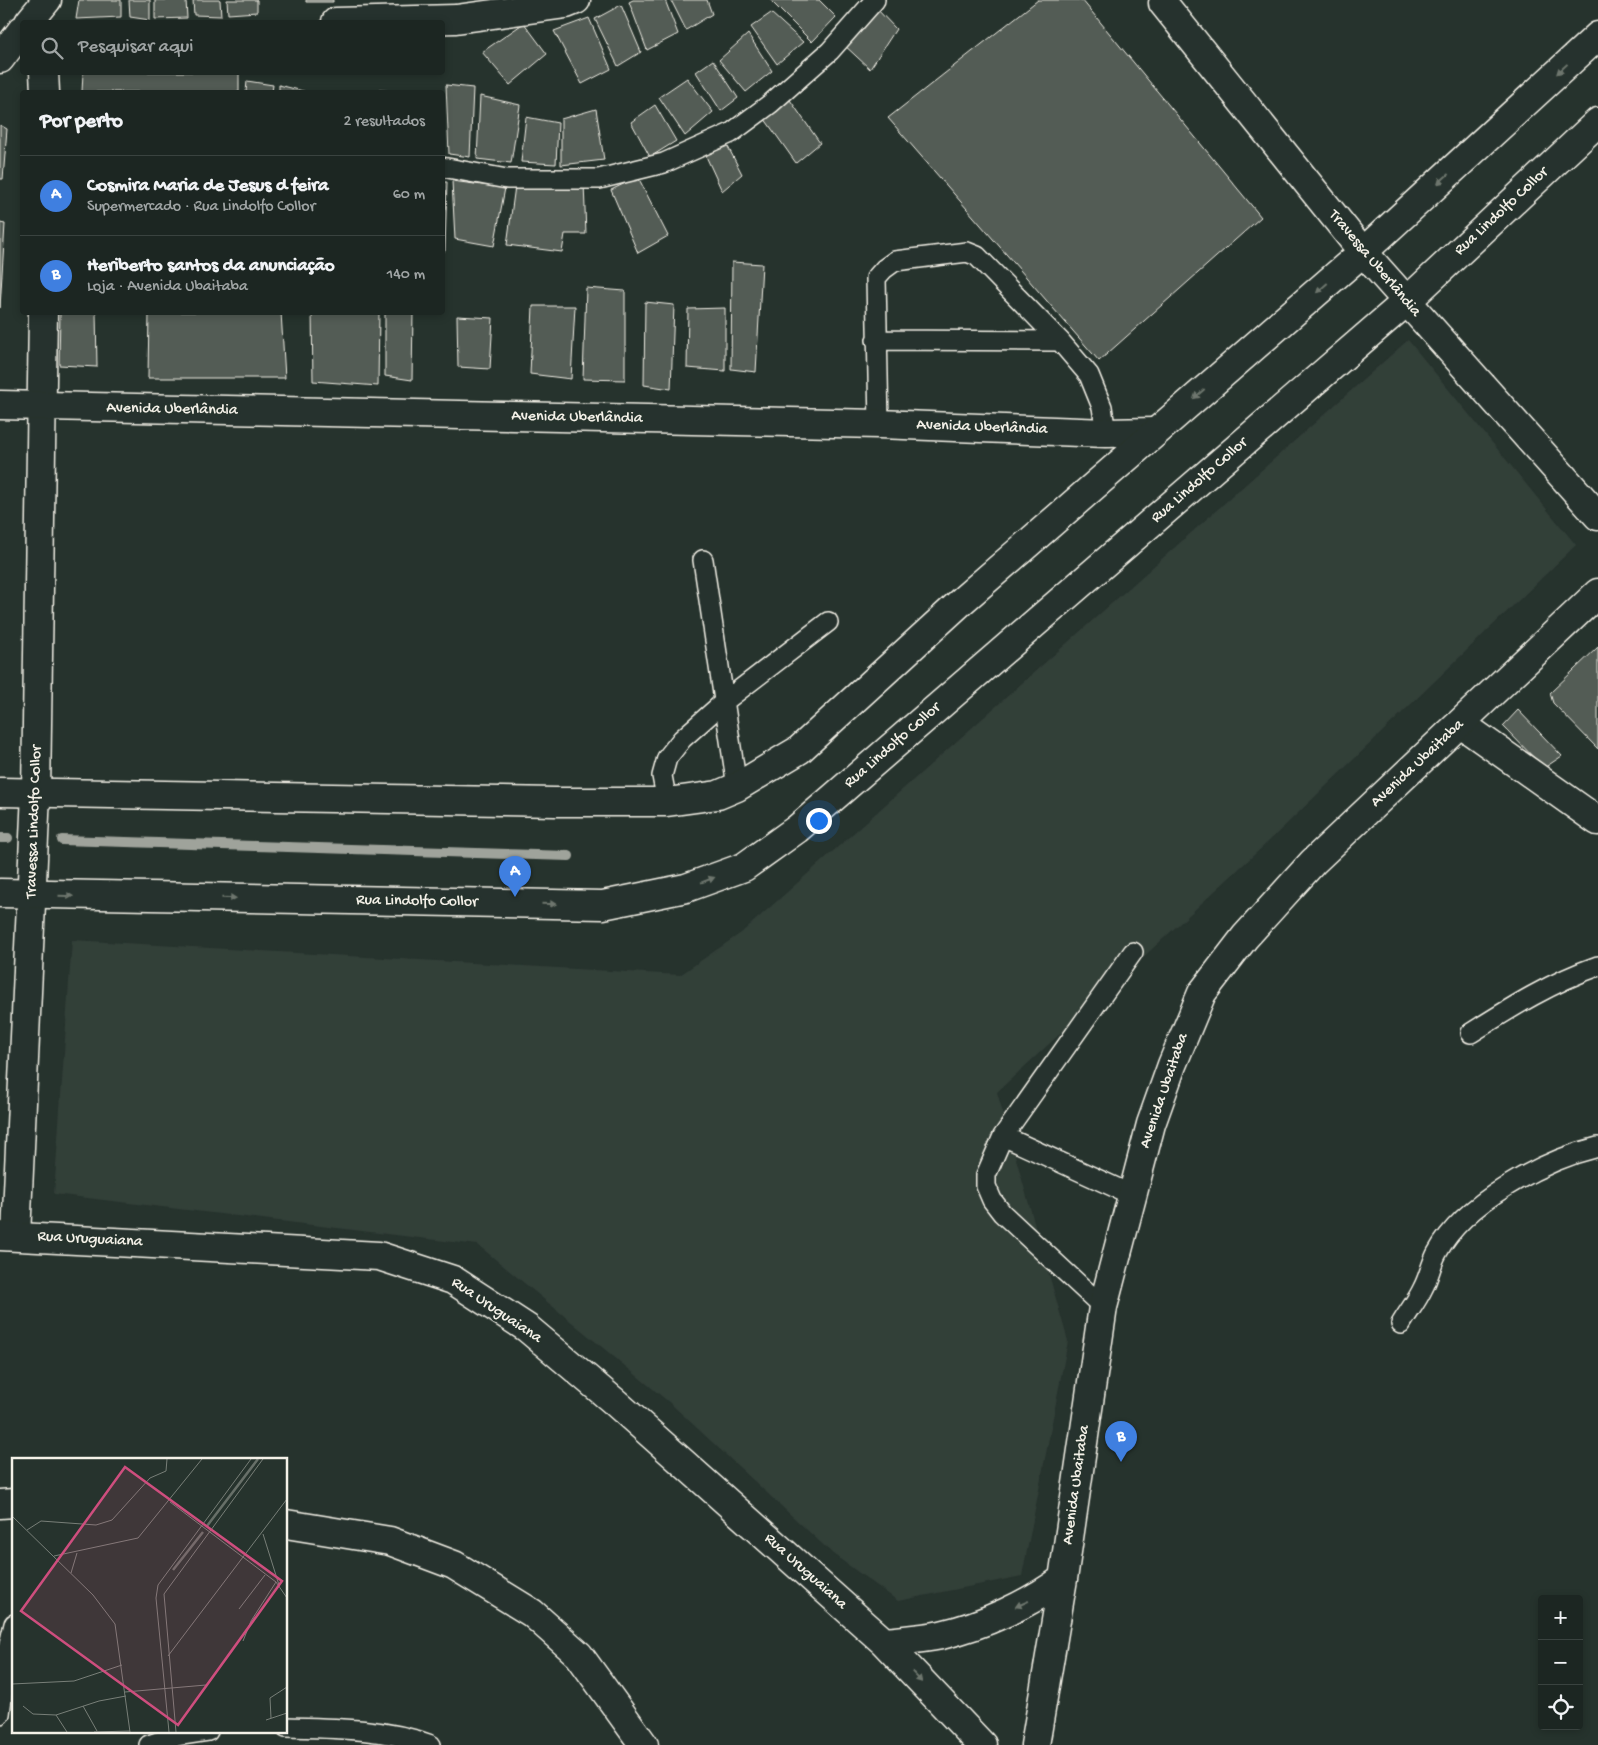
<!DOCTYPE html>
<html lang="pt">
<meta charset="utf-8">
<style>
:root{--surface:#1c2622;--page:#252e2a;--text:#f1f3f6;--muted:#a0a5a5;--line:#3a4340;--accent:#ff9aa2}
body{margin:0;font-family:"Gochi Hand",sans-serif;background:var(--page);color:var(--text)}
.controls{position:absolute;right:15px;bottom:15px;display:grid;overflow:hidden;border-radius:5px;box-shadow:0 2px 8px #0003}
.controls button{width:45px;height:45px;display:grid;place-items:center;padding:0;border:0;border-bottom:1px solid var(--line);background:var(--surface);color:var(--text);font:25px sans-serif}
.you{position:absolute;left:818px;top:820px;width:18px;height:18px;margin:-12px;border:4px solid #fff;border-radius:50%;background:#1a73e8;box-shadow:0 0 0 8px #1a73e833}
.badge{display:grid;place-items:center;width:32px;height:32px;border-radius:50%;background:var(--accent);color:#fff;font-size:16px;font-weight:700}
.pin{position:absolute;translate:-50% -41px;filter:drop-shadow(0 1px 2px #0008)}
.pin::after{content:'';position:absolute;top:26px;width:18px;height:15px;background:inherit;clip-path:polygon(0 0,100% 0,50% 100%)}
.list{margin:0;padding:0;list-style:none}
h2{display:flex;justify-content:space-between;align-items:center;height:65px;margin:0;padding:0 20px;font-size:21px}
h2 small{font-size:16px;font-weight:400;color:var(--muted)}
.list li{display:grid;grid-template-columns:32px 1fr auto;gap:15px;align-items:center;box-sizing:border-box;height:80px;padding:0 20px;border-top:1px solid var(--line)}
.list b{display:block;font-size:19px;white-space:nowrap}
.list p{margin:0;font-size:16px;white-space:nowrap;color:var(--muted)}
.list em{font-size:16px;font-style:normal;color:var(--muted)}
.icon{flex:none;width:28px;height:28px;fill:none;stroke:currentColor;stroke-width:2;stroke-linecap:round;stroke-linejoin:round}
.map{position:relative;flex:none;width:1598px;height:1745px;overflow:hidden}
.search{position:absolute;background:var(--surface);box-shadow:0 2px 8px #0003;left:20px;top:20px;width:425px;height:55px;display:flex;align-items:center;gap:12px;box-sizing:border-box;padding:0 18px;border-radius:5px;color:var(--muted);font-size:19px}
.panel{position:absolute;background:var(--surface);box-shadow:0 2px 8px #0003;left:20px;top:90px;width:425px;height:225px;border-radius:5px}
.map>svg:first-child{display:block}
</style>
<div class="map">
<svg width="1598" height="1745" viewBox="0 0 1598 1745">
<rect width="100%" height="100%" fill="#26332d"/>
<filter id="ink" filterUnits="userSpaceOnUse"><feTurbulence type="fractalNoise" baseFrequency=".02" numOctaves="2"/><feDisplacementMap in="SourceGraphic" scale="10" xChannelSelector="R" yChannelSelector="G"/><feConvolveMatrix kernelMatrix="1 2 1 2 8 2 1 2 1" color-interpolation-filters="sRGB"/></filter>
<g filter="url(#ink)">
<!-- built -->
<path fill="#333f39" d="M 1408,340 L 1576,545 L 1268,842 L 997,1092 L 1068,1341 L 1022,1576 L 898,1601 L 833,1554 L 670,1403 L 478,1245 L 54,1194 L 72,940 L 680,975 L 741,933 Z"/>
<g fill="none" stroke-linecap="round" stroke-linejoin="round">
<!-- stream -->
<path stroke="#9fa39b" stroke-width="10" d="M 0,838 L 8,838
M 62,840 L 569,856"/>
</g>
<!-- building -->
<path fill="#525c55" stroke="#f4f1e8" d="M 79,0 L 121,0 L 121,17 L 76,19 Z
M 129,0 L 150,0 L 150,20 L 130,17 Z
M 155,0 L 186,0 L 187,18 L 155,19 Z
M 193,0 L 220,0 L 221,16 L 194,15 Z
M 227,0 L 257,0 L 257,12 L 228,14 Z
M 306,0 L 333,0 L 333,2 L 306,2 Z
M 633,0 L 665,0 L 678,34 L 647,50 L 629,2 Z
M 671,0 L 707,0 L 712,14 L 686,30 Z
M 770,0 L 819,0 L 836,17 L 812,42 Z
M 1038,0 L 1082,0 L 1261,217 L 1099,361 L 888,118 Z
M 621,5 L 641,52 L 618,66 L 595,19 Z
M 874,6 L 896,29 L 870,69 L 842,43 Z
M 771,13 L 803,42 L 777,64 L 751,27 Z
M 589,18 L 611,69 L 582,84 L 554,31 Z
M 524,23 L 547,54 L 510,85 L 482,52 Z
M 748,34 L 772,71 L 746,92 L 719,60 Z
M 713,60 L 738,98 L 721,111 L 696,72 Z
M 83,72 L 239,72 L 239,92 L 82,92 Z
M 687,78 L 713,112 L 685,136 L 659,97 Z
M 247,81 L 273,85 L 272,92 L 246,92 Z
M 279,85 L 307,92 L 279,92 Z
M 446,85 L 473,88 L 470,157 L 449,154 Z
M 379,90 L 416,92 L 379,92 Z
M 480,96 L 520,105 L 511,163 L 477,159 Z
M 788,97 L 820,143 L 796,163 L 762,115 Z
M 655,105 L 676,141 L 650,157 L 631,122 Z
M 596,109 L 604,160 L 561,165 L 561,119 Z
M 526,117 L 558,123 L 556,164 L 521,162 Z
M 0,125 L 7,129 L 3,179 L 0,179 Z
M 725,141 L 742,174 L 722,191 L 705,154 Z
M 638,177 L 668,236 L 638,253 L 611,190 Z
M 452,181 L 505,188 L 494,246 L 455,239 Z
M 442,182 L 447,182 L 445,251 L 442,251 Z
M 584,183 L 586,234 L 565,234 L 562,252 L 507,245 L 515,186 Z
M 0,223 L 5,224 L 0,308 Z
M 732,262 L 762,264 L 756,372 L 731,369 Z
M 586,288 L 625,291 L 625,380 L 583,379 Z
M 645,302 L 674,305 L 671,389 L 644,385 Z
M 533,306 L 575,306 L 571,379 L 530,374 Z
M 725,308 L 725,371 L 687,368 L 688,309 Z
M 60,312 L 96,312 L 97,367 L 59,365 Z
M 149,312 L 281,312 L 285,378 L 148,378 Z
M 312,312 L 379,312 L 378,386 L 313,381 Z
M 385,312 L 413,312 L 412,380 L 385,376 Z
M 457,316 L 493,318 L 490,369 L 458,367 Z
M 1598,647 L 1598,749 L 1553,703 L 1550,693 Z
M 1518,710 L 1562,756 L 1544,768 L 1503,726 Z"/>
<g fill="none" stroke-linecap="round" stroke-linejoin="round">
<!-- lane casing -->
<g stroke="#f4f1e8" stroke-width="22">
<path id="lane" d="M 442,167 L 507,179 L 599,179 L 664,163 L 731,133 L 770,104 L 830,51 L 875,0
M 876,340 L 1060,341
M 879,424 L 876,278 L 884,269 L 895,261 L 967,252 L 977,256 L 1060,341 L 1089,375 L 1102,407 L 1106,433
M 703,560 L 737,787
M 667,802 L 662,776 L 667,758 L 682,739 L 725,701 L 828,622
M 1471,1033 C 1512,1007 1552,982 1598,966
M 1003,1136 L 1132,1195
M 1103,1307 L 1002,1213 L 992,1200 L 986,1186 L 986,1175 L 1003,1136 L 1133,952
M 1401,1324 C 1408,1312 1417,1301 1423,1288 C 1429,1277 1431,1264 1437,1253 C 1464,1202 1544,1160 1598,1147
M 0,1714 L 8,1649 L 14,1624
M 286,1727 C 333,1728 386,1728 431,1745
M 149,1745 L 175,1736 L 208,1731"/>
</g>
<!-- street casing -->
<g stroke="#f4f1e8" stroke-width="31">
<path id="street" d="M 1163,3 L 1363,252 L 1598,516
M 29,22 L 47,0
M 336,22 L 456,19 L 566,4 L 576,0
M 0,59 L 22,30
M 44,72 L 45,92
M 1461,724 L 1598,821
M 16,1236 L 36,793 L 43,312
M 0,1504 L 14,1503
M 286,1524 L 390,1541 L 454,1565 L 532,1613 L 579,1655 L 644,1745"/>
</g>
<!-- secondary casing -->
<g stroke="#f4f1e8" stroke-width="31">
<path id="secondary" d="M 0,405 L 879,424 L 1106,433 L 1154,432
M 0,1236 L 379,1256 L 453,1280 L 527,1328 L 616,1403 L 884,1642 L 982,1745
M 884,1642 C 903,1640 922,1639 941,1635 C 984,1625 1029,1604 1063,1579
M 1035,1745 L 1063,1579 L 1103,1307 L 1151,1124 L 1172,1065 L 1202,993 L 1245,937 L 1313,862 L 1598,593"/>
</g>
<!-- primary casing -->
<g stroke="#f4f1e8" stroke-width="31">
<path id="primary" d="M 0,792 L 555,802 L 667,802 L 718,795 L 737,787 L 799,750 L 963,600 L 1363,252 L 1598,36
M 0,893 L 603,905 L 686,888 L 744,867 L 797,829 L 1406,302 L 1598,122"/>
</g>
<!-- lane -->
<use href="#lane" stroke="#26332d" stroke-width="19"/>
<!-- street -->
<use href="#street" stroke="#26332d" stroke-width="28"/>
<!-- secondary -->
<use href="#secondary" stroke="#26332d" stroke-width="28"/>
<!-- primary -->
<use href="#primary" stroke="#26332d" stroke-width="28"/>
</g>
<!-- one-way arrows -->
<defs><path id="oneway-solid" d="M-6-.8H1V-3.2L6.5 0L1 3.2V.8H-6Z" transform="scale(1.25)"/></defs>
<g fill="#6e766e">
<use href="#oneway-solid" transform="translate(1562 69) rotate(137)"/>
<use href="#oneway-solid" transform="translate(1443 179) rotate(138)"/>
<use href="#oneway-solid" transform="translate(1322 288) rotate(139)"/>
<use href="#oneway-solid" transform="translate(1199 394) rotate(139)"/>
<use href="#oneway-solid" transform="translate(708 880) rotate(-21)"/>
<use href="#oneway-solid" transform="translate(66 896) rotate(1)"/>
<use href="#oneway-solid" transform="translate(229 898) rotate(1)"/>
<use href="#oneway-solid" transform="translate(549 904) rotate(1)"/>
<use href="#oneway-solid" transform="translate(1022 1604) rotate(156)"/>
<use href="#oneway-solid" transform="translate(917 1677) rotate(47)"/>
</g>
</g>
<g text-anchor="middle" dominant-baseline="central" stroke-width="4.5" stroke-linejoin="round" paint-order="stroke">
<!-- street labels -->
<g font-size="16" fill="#f4f1e8" stroke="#26332d">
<text transform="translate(1502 212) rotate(-43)">Rua Lindolfo Collor</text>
<text transform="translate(1374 264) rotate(50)">Travessa Uberlândia</text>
<text transform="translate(172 410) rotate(1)">Avenida Uberlândia</text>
<text transform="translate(577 418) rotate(1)">Avenida Uberlândia</text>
<text transform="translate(982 428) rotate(2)">Avenida Uberlândia</text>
<text transform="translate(1200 481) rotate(-41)">Rua Lindolfo Collor</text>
<text transform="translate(893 746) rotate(-41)">Rua Lindolfo Collor</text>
<text transform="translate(1418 764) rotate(-43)">Avenida Ubaitaba</text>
<text transform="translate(35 822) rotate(-88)">Travessa Lindolfo Collor</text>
<text transform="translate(417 902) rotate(1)">Rua Lindolfo Collor</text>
<text transform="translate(1165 1091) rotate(-71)">Avenida Ubaitaba</text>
<text transform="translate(90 1240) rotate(3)">Rua Uruguaiana</text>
<text transform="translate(496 1311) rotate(34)">Rua Uruguaiana</text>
<text transform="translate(1077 1485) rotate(-82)">Avenida Ubaitaba</text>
<text transform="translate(805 1572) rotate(42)">Rua Uruguaiana</text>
</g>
</g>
<!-- overview -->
<g transform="translate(12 1458)">
<rect width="275" height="275" fill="#26332d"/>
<path fill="none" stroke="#676f68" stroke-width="2.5" d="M 195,68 L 246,1M 161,112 L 191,74"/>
<path fill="none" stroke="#787f78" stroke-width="1" d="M 158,44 L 264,124 L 275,140M 0,58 L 81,137 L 103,166 L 118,274M 15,72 L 29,63 L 84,67 L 100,62 L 138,20 L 154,13 L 155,1M 251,76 L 267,127M 42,98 L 126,80 L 190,1M 59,115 L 65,95M 227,151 L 253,117M 231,183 L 239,163 L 264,124M 156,198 L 275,41M 0,226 L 62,223 L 110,207M 113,234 L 194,227M 11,248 L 21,256 L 44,257 L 87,243 L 114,238M 71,248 L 85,273M 44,257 L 55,274M 259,260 L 258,240 L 275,229M 254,262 L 275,255M 82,274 L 118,273M 157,274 L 144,140 L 146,127 L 239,1M 164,274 L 152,136 L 251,1"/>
<path fill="#ce4e7e" fill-opacity="0.15" stroke="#ce4e7e" stroke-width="2.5" d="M 113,9 L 270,123 L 166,267 L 9,153 Z"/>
<rect width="275" height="275" fill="none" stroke="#f4f1e8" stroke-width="2.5"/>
</g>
</svg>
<div class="controls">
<button>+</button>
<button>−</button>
<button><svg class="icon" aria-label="locate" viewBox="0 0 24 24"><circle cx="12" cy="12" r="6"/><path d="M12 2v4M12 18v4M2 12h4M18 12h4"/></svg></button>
</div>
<div class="you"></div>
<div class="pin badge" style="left:515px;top:897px;background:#3f7fe0">A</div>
<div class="pin badge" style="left:1121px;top:1462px;background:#3f7fe0">B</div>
<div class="search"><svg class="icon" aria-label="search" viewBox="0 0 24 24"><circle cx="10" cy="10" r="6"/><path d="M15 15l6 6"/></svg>Pesquisar aqui</div>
<section class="panel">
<h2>Por perto<small>2 resultados</small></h2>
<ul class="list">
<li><span class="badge" style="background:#3f7fe0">A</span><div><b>Cosmira Maria de Jesus d feira</b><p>Supermercado · Rua Lindolfo Collor</p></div><em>60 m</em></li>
<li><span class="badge" style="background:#3f7fe0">B</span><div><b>Heriberto santos da anunciação</b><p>Loja · Avenida Ubaitaba</p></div><em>140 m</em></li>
</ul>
</section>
</div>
